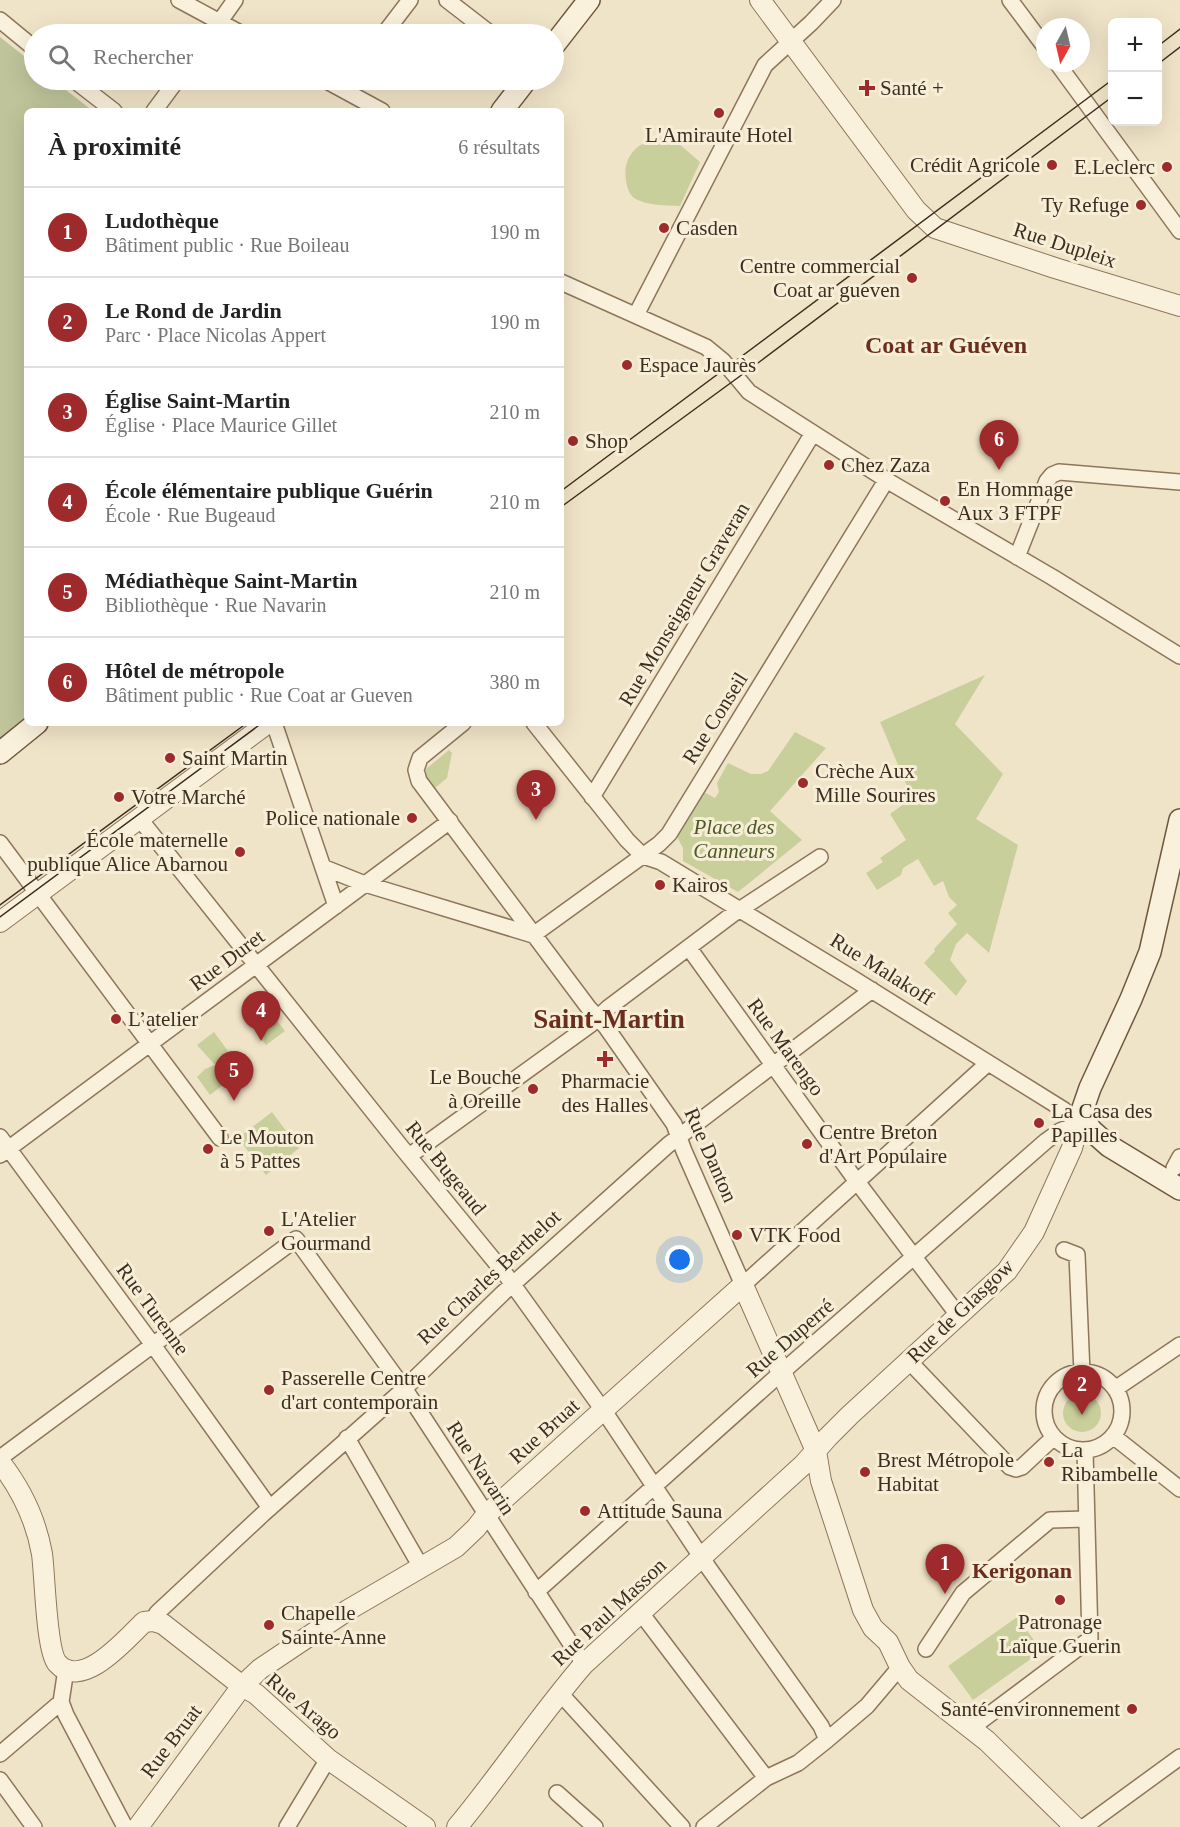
<!DOCTYPE html>
<html lang="fr">
<meta charset="utf-8">
<style>
:root{--surface:#fff;--page:#f6f6f6;--text:#222;--muted:#767676;--line:#e0e0e0;--accent:#9e2a2b}
body{margin:0;font-family:Georgia,serif;background:var(--page);color:var(--text)}
.controls{position:absolute;right:18px;top:18px;display:grid;overflow:hidden;border-radius:9px;box-shadow:0 6px 24px #0002}
.controls button{width:54px;height:54px;display:grid;place-items:center;padding:0;border:0;border-bottom:2px solid var(--line);background:var(--surface);color:var(--text);font:30px sans-serif}
.compass{position:absolute;left:1036px;top:18px;width:54px;height:54px;border-radius:50%;background:var(--surface);box-shadow:0 6px 24px #0002;rotate:188deg}
.you{position:absolute;left:680px;top:1260px;width:21px;height:21px;margin:-15px;border:4px solid #fff;border-radius:50%;background:#1a73e8;box-shadow:0 0 0 9px #1a73e833}
.badge{display:grid;place-items:center;width:39px;height:39px;border-radius:50%;background:var(--accent);color:#fff;font-size:20px;font-weight:700}
.pin{position:absolute;translate:-50% -50px;filter:drop-shadow(0 2px 3px #0008)}
.pin::after{content:'';position:absolute;top:32px;width:21px;height:18px;background:inherit;clip-path:polygon(0 0,100% 0,50% 100%)}
.list{margin:0;padding:0;list-style:none}
h2{display:flex;justify-content:space-between;align-items:center;height:78px;margin:0;padding:0 24px;font-size:26px}
h2 small{font-size:20px;font-weight:400;color:var(--muted)}
.list li{display:grid;grid-template-columns:39px 1fr auto;gap:18px;align-items:center;box-sizing:border-box;height:90px;padding:0 24px;border-top:2px solid var(--line)}
.list b{display:block;font-size:22px;white-space:nowrap}
.list p{margin:0;font-size:20px;white-space:nowrap;color:var(--muted)}
.list em{font-size:20px;font-style:normal;color:var(--muted)}
.icon{flex:none;width:33px;height:33px;fill:none;stroke:currentColor;stroke-width:2;stroke-linecap:round;stroke-linejoin:round}
.map{position:relative;flex:none;width:1180px;height:1827px;overflow:hidden}
.search{position:absolute;background:var(--surface);box-shadow:0 6px 24px #0002;left:24px;top:24px;width:540px;height:66px;display:flex;align-items:center;gap:15px;box-sizing:border-box;padding:0 21px;border-radius:33px;color:var(--muted);font-size:22px}
.panel{position:absolute;background:var(--surface);box-shadow:0 6px 24px #0002;left:24px;top:108px;width:540px;height:618px;border-radius:9px}
.map>svg:first-child{display:block}
</style>
<div class="map">
<svg width="1180" height="1827" viewBox="0 0 1180 1827">
<rect width="100%" height="100%" fill="#f0e4c8"/>
<!-- green -->
<path fill="#c9cf9b" d="M 663,138 L 678,143 L 700,162 L 680,206 C 667,205 646,206 634,198 C 629,194 627,187 626,181 C 622,155 639,140 663,138 Z
M 985,675 L 955,724 L 1003,774 L 976,819 L 1018,845 L 989,953 L 967,933 L 956,944 L 950,960 L 967,981 L 956,996 L 924,963 L 935,951 L 934,949 L 957,924 L 948,913 L 957,905 L 949,897 L 943,881 L 934,886 L 918,859 L 903,868 L 901,875 L 877,890 L 866,873 L 883,862 L 880,858 L 906,840 L 890,814 L 912,798 L 880,722 Z
M 795,732 L 826,748 L 770,811 L 802,840 L 738,892 L 683,861 L 683,848 L 677,837 L 704,792 L 715,798 L 719,792 L 717,783 L 728,763 L 751,774 L 761,774 L 768,771 Z
M 449,750 L 452,753 L 447,778 L 435,788 C 427,785 425,777 426,769 Z
M 263,1003 L 285,1031 L 266,1045 L 244,1016 Z
M 214,1032 L 242,1070 L 210,1095 L 197,1077 L 205,1069 L 215,1065 L 197,1045 Z
M 272,1112 L 299,1148 L 266,1175 L 238,1138 Z
M1063 1413a19 19 0 1 1 38 0a19 19 0 1 1-38 0Z
M 1017,1617 L 1042,1651 L 973,1700 L 948,1666 Z"/>
<!-- cemetery -->
<path fill="#bfc49a" d="M 0,37 L 34,64 L 34,80 L 53,80 L 93,111 L 27,111 L 27,717 L 0,739 Z"/>
<g fill="none" stroke-linecap="round" stroke-linejoin="round">
<!-- minor casing -->
<g stroke="#8d765c" stroke-width="18">
<path id="minor" d="M 179,0 L 242,34
M 447,0 L 491,34
M 1010,0 L 1045,47
M 0,20 L 34,48
M 211,34 L 235,0
M 384,34 L 410,0
M 1057,63 L 1180,231
M 74,80 L 114,111
M 325,80 L 382,111
M 154,111 L 177,80
M 561,282 L 706,347 L 723,361 L 749,392 L 893,484 L 1052,577 L 1180,656
M 636,315 L 765,65 L 811,23 L 833,0
M 1017,557 L 1047,481 L 1052,475 L 1059,472 L 1180,482
M 274,723 L 336,906
M 463,723 L 420,758 L 416,770 L 419,781 L 588,1007 L 606,1027 L 674,1124 L 684,1151 L 743,1285 L 987,1064
M 534,723 L 627,840 L 643,856 L 661,862 L 852,978 L 1064,1110 L 1077,1124 L 1060,1131 L 1046,1141 L 773,1380 L 536,1592
M 592,797 L 813,433
M 139,818 L 402,1148 L 506,1275 L 608,1417 L 708,1567 L 821,1726 L 827,1740
M 0,843 L 220,1138
M 325,868 L 365,884 L 533,935 L 659,844 L 669,834 L 887,479
M 689,948 L 852,1175 L 958,1315
M 0,1137 L 153,1345 L 270,1508
M 0,1155 L 450,821
M 409,1156 L 590,1025 L 608,1008 L 733,914 L 820,857
M 1174,1168 L 1180,1157
M 1064,1250 L 1077,1255 L 1082,1373
M 908,1360 L 1010,1467 L 1016,1469 L 1022,1467 L 1054,1437
M1044 1411a39 39 0 1 1 78 0a39 39 0 1 1-78 0Z
M 1115,1389 L 1180,1345
M 1113,1436 L 1180,1489
M 347,1438 L 421,1567
M 0,1458 L 296,1239 L 410,1397 L 584,1664
M 641,1613 L 766,1778
M 153,1621 L 157,1613 L 263,1514 L 404,1389 L 503,1293 L 668,1145 L 872,990
M 926,1649 L 963,1593 L 1050,1520 L 1086,1519
M 66,1669 L 61,1702 L 66,1715 L 125,1827
M 559,1692 L 682,1827
M 970,1729 L 1090,1639 L 1085,1450
M 0,1754 L 61,1702
M 0,1780 L 34,1827
M 557,1793 L 595,1827
M 287,1827 L 328,1759
M 704,1827 L 766,1778 L 798,1763 L 827,1740 L 867,1706 L 900,1667
M 1084,1827 L 1180,1757"/>
</g>
<!-- tertiary casing -->
<g stroke="#8d765c" stroke-width="22">
<path id="tertiary" d="M 760,0 L 916,210 L 935,228 L 1055,268 L 1180,306
M 0,922 L 268,723
M 0,1462 C 21,1489 36,1520 42,1554 C 45,1575 46,1649 57,1663 C 82,1692 127,1638 144,1622 L 153,1621 L 163,1624 L 242,1686 L 256,1694 L 328,1759 L 425,1827
M 138,1827 L 242,1686 L 260,1669 L 348,1610 L 456,1547 L 476,1528 L 487,1514 L 743,1285 L 816,1451 L 821,1481 L 863,1610 L 873,1628 L 888,1642 L 900,1667 L 909,1680 L 987,1741 L 1075,1827
M 457,1827 C 501,1774 539,1716 584,1664 L 803,1465 L 828,1437 L 850,1415 L 1007,1271 L 1034,1232 L 1072,1148 L 1081,1114"/>
</g>
<!-- secondary casing -->
<g stroke="#6f573f" stroke-width="24">
<path id="secondary" d="M 554,45 L 589,0
M 502,111 L 526,80
M 0,753 L 37,723
M 1180,820 L 1150,952 L 1131,999 L 1090,1088 L 1081,1114 L 1091,1130 L 1109,1146 L 1180,1189"/>
</g>
<!-- minor -->
<use href="#minor" stroke="#faf1dc" stroke-width="15"/>
<!-- tertiary -->
<use href="#tertiary" stroke="#faf1dc" stroke-width="20"/>
<!-- secondary -->
<use href="#secondary" stroke="#faf1dc" stroke-width="21"/>
<!-- tram -->
<path stroke="#3d2e20" stroke-width="1.5" d="M 1158,46 L 1180,29
M 1158,64 L 1180,47
M 561,491 L 1112,80
M 561,507 L 762,360 L 1112,97
M 0,905 L 247,723
M 0,917 L 262,723"/>
</g>
<!-- markers -->
<g fill="#9e2a2b" stroke="#f7eed8" stroke-width="2">
<path d="M864 79h6v6h6v6h-6v6h-6v-6h-6v-6h6z"/>
<circle cx="719" cy="113" r="6"/>
<circle cx="1052" cy="165" r="6"/>
<circle cx="1167" cy="167" r="6"/>
<circle cx="1141" cy="205" r="6"/>
<circle cx="664" cy="228" r="6"/>
<circle cx="912" cy="278" r="6"/>
<circle cx="627" cy="365" r="6"/>
<circle cx="573" cy="441" r="6"/>
<circle cx="829" cy="465" r="6"/>
<circle cx="945" cy="501" r="6"/>
<circle cx="170" cy="758" r="6"/>
<circle cx="803" cy="783" r="6"/>
<circle cx="119" cy="797" r="6"/>
<circle cx="412" cy="818" r="6"/>
<circle cx="240" cy="852" r="6"/>
<circle cx="660" cy="885" r="6"/>
<circle cx="116" cy="1019" r="6"/>
<path d="M602 1050h6v6h6v6h-6v6h-6v-6h-6v-6h6z"/>
<circle cx="533" cy="1089" r="6"/>
<circle cx="1039" cy="1123" r="6"/>
<circle cx="807" cy="1144" r="6"/>
<circle cx="208" cy="1149" r="6"/>
<circle cx="269" cy="1231" r="6"/>
<circle cx="737" cy="1235" r="6"/>
<circle cx="269" cy="1390" r="6"/>
<circle cx="1049" cy="1462" r="6"/>
<circle cx="865" cy="1472" r="6"/>
<circle cx="585" cy="1511" r="6"/>
<circle cx="1060" cy="1600" r="6"/>
<circle cx="269" cy="1625" r="6"/>
<circle cx="1132" cy="1709" r="6"/>
</g>
<g text-anchor="middle" dominant-baseline="central" stroke-width="6" stroke-linejoin="round" paint-order="stroke">
<!-- poi labels -->
<g font-size="21" fill="#3d2e20" stroke="#f7eed8" text-anchor="start">
<text x="880" y="88">Santé +</text>
<text x="719" y="135" text-anchor="middle">L'Amiraute Hotel</text>
<text x="1040" y="165" text-anchor="end">Crédit Agricole</text>
<text x="1155" y="167" text-anchor="end">E.Leclerc</text>
<text x="1129" y="205" text-anchor="end">Ty Refuge</text>
<text x="676" y="228">Casden</text>
<text x="900" y="266" text-anchor="end">Centre commercial<tspan x="900" dy="24">Coat ar gueven</tspan></text>
<text x="639" y="365">Espace Jaurès</text>
<text x="585" y="441">Shop</text>
<text x="841" y="465">Chez Zaza</text>
<text x="957" y="489">En Hommage<tspan x="957" dy="24">Aux 3 FTPF</tspan></text>
<text x="182" y="758">Saint Martin</text>
<text x="815" y="771">Crèche Aux<tspan x="815" dy="24">Mille Sourires</tspan></text>
<text x="131" y="797">Votre Marché</text>
<text x="400" y="818" text-anchor="end">Police nationale</text>
<text x="228" y="840" text-anchor="end">École maternelle<tspan x="228" dy="24">publique Alice Abarnou</tspan></text>
<text x="672" y="885">Kairos</text>
<text x="128" y="1019">L’atelier</text>
<text x="521" y="1077" text-anchor="end">Le Bouche<tspan x="521" dy="24">à Oreille</tspan></text>
<text x="605" y="1081" text-anchor="middle">Pharmacie<tspan x="605" dy="24">des Halles</tspan></text>
<text x="1051" y="1111">La Casa des<tspan x="1051" dy="24">Papilles</tspan></text>
<text x="819" y="1132">Centre Breton<tspan x="819" dy="24">d'Art Populaire</tspan></text>
<text x="220" y="1137">Le Mouton<tspan x="220" dy="24">à 5 Pattes</tspan></text>
<text x="281" y="1219">L'Atelier<tspan x="281" dy="24">Gourmand</tspan></text>
<text x="749" y="1235">VTK Food</text>
<text x="281" y="1378">Passerelle Centre<tspan x="281" dy="24">d'art contemporain</tspan></text>
<text x="1061" y="1450">La<tspan x="1061" dy="24">Ribambelle</tspan></text>
<text x="877" y="1460">Brest Métropole<tspan x="877" dy="24">Habitat</tspan></text>
<text x="597" y="1511">Attitude Sauna</text>
<text x="281" y="1613">Chapelle<tspan x="281" dy="24">Sainte-Anne</tspan></text>
<text x="1060" y="1622" text-anchor="middle">Patronage<tspan x="1060" dy="24">Laïque Guerin</tspan></text>
<text x="1120" y="1709" text-anchor="end">Santé-environnement</text>
</g>
<!-- street labels -->
<g font-size="21" fill="#3d2e20" stroke="#f7eed8">
<text transform="translate(1065 245) rotate(18)">Rue Dupleix</text>
<text transform="translate(684 604) rotate(-59)">Rue Monseigneur Graveran</text>
<text transform="translate(715 718) rotate(-58)">Rue Conseil</text>
<text transform="translate(227 960) rotate(-37)">Rue Duret</text>
<text transform="translate(882 969) rotate(32)">Rue Malakoff</text>
<text transform="translate(786 1047) rotate(54)">Rue Marengo</text>
<text transform="translate(711 1155) rotate(66)">Rue Danton</text>
<text transform="translate(446 1168) rotate(51)">Rue Bugeaud</text>
<text transform="translate(489 1277) rotate(-43)">Rue Charles Berthelot</text>
<text transform="translate(153 1309) rotate(54)">Rue Turenne</text>
<text transform="translate(960 1311) rotate(-44)">Rue de Glasgow</text>
<text transform="translate(790 1338) rotate(-41)">Rue Duperré</text>
<text transform="translate(544 1431) rotate(-42)">Rue Bruat</text>
<text transform="translate(481 1468) rotate(57)">Rue Navarin</text>
<text transform="translate(609 1612) rotate(-43)">Rue Paul Masson</text>
<text transform="translate(304 1706) rotate(40)">Rue Arago</text>
<text transform="translate(171 1741) rotate(-53)">Rue Bruat</text>
</g>
<!-- park labels -->
<g font-size="21" font-style="italic" fill="#4d5a26" stroke="#f7eed8">
<text x="734" y="827">Place des<tspan x="734" dy="24">Canneurs</tspan></text>
</g>
<!-- neighbourhood labels -->
<g font-size="22" font-weight="bold" fill="#6b2e1e" stroke="#f7eed8">
<text x="1022" y="1570">Kerigonan</text>
</g>
<!-- quarter labels -->
<g font-size="24" font-weight="bold" fill="#6b2e1e" stroke="#f7eed8">
<text x="946" y="345">Coat ar Guéven</text>
</g>
<!-- district labels -->
<g font-size="27" font-weight="bold" fill="#6b2e1e" stroke="#f7eed8">
<text x="609" y="1019">Saint-Martin</text>
</g>
</g>
</svg>
<div class="controls">
<button>+</button>
<button>−</button>
</div>
<svg class="compass" viewBox="-18 -18 36 36"><path d="M0-13l5 13h-10z" fill="#e53935"/><path d="M0 13l5-13h-10z" fill="#767676"/></svg>
<div class="you"></div>
<div class="pin badge" style="left:945px;top:1594px">1</div>
<div class="pin badge" style="left:1082px;top:1415px">2</div>
<div class="pin badge" style="left:536px;top:820px">3</div>
<div class="pin badge" style="left:261px;top:1041px">4</div>
<div class="pin badge" style="left:234px;top:1101px">5</div>
<div class="pin badge" style="left:999px;top:470px">6</div>
<div class="search"><svg class="icon" aria-label="search" viewBox="0 0 24 24"><circle cx="10" cy="10" r="6"/><path d="M15 15l6 6"/></svg>Rechercher</div>
<section class="panel">
<h2>À proximité<small>6 résultats</small></h2>
<ul class="list">
<li><span class="badge">1</span><div><b>Ludothèque</b><p>Bâtiment public · Rue Boileau</p></div><em>190 m</em></li>
<li><span class="badge">2</span><div><b>Le Rond de Jardin</b><p>Parc · Place Nicolas Appert</p></div><em>190 m</em></li>
<li><span class="badge">3</span><div><b>Église Saint-Martin</b><p>Église · Place Maurice Gillet</p></div><em>210 m</em></li>
<li><span class="badge">4</span><div><b>École élémentaire publique Guérin</b><p>École · Rue Bugeaud</p></div><em>210 m</em></li>
<li><span class="badge">5</span><div><b>Médiathèque Saint-Martin</b><p>Bibliothèque · Rue Navarin</p></div><em>210 m</em></li>
<li><span class="badge">6</span><div><b>Hôtel de métropole</b><p>Bâtiment public · Rue Coat ar Gueven</p></div><em>380 m</em></li>
</ul>
</section>
</div>
